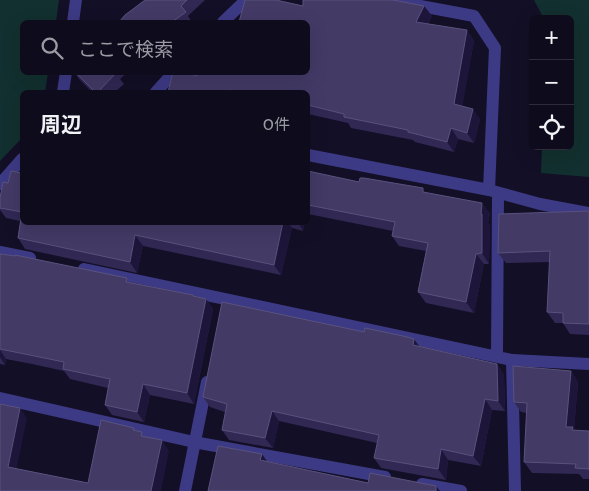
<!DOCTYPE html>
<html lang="ja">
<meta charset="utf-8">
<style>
:root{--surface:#0e0b1c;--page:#171425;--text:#f1f3f6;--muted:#9b9ba3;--line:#2e2b3b}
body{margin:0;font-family:Cabin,"Noto Sans JP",sans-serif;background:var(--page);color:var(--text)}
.controls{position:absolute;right:15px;top:15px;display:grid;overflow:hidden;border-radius:8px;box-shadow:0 5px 20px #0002}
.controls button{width:45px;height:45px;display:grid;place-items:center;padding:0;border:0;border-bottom:1px solid var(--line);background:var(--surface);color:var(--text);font:25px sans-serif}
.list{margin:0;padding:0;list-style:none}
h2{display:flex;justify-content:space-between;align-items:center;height:65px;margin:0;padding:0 20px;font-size:21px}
h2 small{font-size:16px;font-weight:400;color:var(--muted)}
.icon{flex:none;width:28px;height:28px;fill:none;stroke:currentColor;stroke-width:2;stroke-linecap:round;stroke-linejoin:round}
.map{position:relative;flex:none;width:589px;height:491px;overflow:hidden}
.search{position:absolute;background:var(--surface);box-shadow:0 5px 20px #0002;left:20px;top:20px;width:290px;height:55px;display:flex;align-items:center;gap:12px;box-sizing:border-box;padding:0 18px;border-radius:8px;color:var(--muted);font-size:19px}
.panel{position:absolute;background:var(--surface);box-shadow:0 5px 20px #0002;left:20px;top:90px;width:290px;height:135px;border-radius:8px}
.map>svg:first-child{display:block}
</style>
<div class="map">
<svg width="589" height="491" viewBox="0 0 589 491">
<rect width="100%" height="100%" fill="#130f26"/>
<!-- green -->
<path fill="#12302f" d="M 0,0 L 59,0 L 56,22 L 22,22 L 22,72 L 48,73 L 45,92 L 22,92 L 22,138 L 0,161 Z
M 534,0 L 589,0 L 589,177 L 541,173 L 542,146 L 570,146 L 570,19 L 544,19 Z"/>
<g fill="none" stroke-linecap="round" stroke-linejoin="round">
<!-- minor -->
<path stroke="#3d3a85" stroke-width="12" d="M 389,0 L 474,16 L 495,48 L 489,190
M 73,22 L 76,0
M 223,22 L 246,0
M 63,92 L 66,72
M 156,92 L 174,72
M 308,155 L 489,190 L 540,204 L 589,213
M 0,184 L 22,159
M 0,252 L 30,258
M 84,269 L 512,360 L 589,364
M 497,356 L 498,193
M 512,360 L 515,491
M 0,398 L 194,442 L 385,477
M 422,484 L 461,491
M 185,491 L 207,382"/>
</g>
<!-- wall -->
<path fill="#312854" d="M 145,0 L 205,0 L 188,16 L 192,22 L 119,22 Z
M 303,6 L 424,6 L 432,16 L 428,24 L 467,30 L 474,41 L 462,106 L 480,119 L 474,143 L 458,139 L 454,152 L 415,142 L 413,140 L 351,128 L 348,123 L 308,114 L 308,92 L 168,92 L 197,76 L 308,72 Z
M 74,72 L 128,72 L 120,79 L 124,84 L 115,92 L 92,92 L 79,79 Z
M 308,171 L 359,182 L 426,192 L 490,213 L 488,223 L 490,225 L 489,264 L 484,264 L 474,313 L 426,303 L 418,292 L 426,251 L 399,246 L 392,236 L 393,231 L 308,214 Z
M 22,173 L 22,222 L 305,222 L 303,231 L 292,228 L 281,275 L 143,246 L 137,273 L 25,249 L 18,238 L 20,221 L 6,218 L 0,210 L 0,198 L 8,183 Z
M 589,211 L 589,335 L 570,334 L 563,323 L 555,323 L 547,312 L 550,262 L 506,263 L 498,253 Z
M 0,254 L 15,256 L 130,282 L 193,295 L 194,296 L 206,299 L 213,309 L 194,404 L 150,395 L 144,422 L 112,415 L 105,405 L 108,388 L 70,379 L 64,371 L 32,364 L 6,359 L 5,365 L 0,364 Z
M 419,346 L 497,364 L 504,375 L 505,411 L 492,410 L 481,466 L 448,460 L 446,480 L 381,468 L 374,458 L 377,443 L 279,421 L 273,448 L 229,440 L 222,430 L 225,412 L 210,407 L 203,397 Z
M 571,371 L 578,382 L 574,429 L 575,430 L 589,431 L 589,479 L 583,479 L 579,474 L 532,473 L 524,462 L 527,413 L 521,412 L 514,402 Z"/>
<!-- shaded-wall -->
<path fill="#1d163a" d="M 424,6 L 432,16 L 423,32 L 416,22 Z
M 467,30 L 474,41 L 461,114 L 454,104 Z
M 473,109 L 480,119 L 474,143 L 467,133 Z
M 451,128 L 458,139 L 454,152 L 447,142 Z
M 482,203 L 490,213 L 488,223 L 490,225 L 489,264 L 482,253 L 481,214 Z
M 283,222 L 288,222 L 292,228 L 281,275 L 274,265 Z
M 298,222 L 305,222 L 303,231 Z
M 135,235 L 143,246 L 137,273 L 130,262 Z
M 476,254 L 484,264 L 474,313 L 466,302 Z
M 206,299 L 213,309 L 194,404 L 187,393 Z
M 414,339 L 422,350 L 413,345 Z
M 0,350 L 6,359 L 5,365 L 0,357 Z
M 497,364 L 504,375 L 505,411 L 498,401 Z
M 571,371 L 578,382 L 574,429 L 580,438 L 566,427 Z
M 143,384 L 150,395 L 144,422 L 137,412 Z
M 485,399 L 492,410 L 481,466 L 473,456 Z
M 20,408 L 27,418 L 15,477 L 8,467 Z
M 272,411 L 279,421 L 273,448 L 265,438 Z
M 162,440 L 169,451 L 161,491 L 151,491 Z
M 441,449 L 448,460 L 446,480 L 438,469 Z
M 262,454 L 269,464 L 260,460 Z
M 436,486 L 440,491 L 436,491 Z"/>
<!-- building -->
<path fill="#433a66" stroke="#5a527e" d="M 145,0 L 187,0 L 181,6 L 186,12 L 172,22 L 119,22 L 125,15 Z
M 245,0 L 276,0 L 303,6 L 303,0 L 393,0 L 424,6 L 416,22 L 467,30 L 454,104 L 473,109 L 467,133 L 451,128 L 447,142 L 408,132 L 408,130 L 344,117 L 344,114 L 308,105 L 308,92 L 240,92 L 229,90 L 229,92 L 168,92 L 173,72 L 184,72 L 197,76 L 197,72 L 308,72 L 308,22 L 239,22 Z
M 75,72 L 116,72 L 116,73 L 98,92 L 95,92 Z
M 11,171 L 22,173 L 22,222 L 283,222 L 274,265 L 135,235 L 130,262 L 18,238 L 22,212 L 0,208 L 0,198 L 3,182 L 8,183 Z
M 308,171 L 359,182 L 360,178 L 364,178 L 423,188 L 423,192 L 482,203 L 481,214 L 482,214 L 482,253 L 476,254 L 466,302 L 418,292 L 428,243 L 392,236 L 395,222 L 308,205 Z
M 589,211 L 589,324 L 563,323 L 563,313 L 547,312 L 550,251 L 498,253 L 499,214 Z
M 0,254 L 15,256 L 15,255 L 127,278 L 126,282 L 193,295 L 193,296 L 206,299 L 187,393 L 143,384 L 137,412 L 105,405 L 110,379 L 63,369 L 64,362 L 0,349 Z
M 222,302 L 364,332 L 365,328 L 403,336 L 414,339 L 413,345 L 497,364 L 498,401 L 485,399 L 473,456 L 441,449 L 438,469 L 374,458 L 379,435 L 272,411 L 265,438 L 222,430 L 227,404 L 203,397 Z
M 513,366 L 571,371 L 566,427 L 573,427 L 572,430 L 589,431 L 589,469 L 575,468 L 576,464 L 524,462 L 527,403 L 514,402 Z
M 0,404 L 20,408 L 8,467 L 88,483 L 101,420 L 134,428 L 133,430 L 142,432 L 141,436 L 162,440 L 151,491 L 0,491 Z
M 218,446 L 262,454 L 260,460 L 368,483 L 370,473 L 436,486 L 436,491 L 208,491 Z"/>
</svg>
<div class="controls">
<button>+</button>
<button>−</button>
<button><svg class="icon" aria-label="locate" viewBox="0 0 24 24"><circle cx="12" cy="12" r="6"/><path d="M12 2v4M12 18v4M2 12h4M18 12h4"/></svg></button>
</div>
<div class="search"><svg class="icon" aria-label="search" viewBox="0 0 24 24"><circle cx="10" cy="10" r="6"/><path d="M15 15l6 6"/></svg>ここで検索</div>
<section class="panel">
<h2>周辺<small>0件</small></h2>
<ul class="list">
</ul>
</section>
</div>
